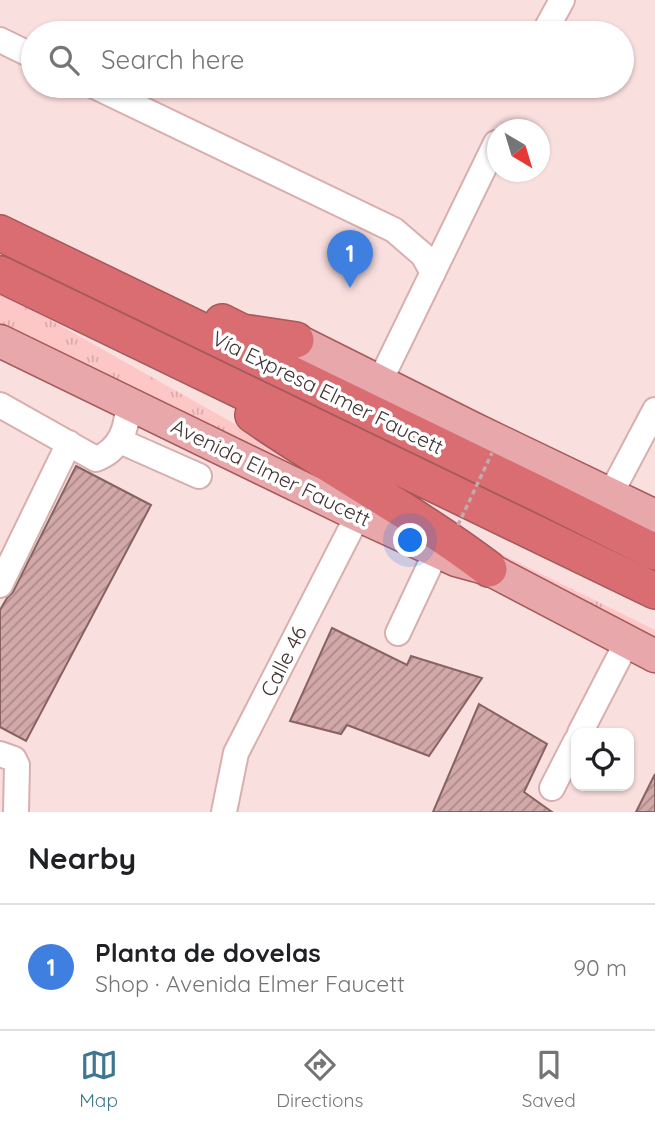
<!DOCTYPE html>
<meta charset="utf-8">
<style>
:root{--surface:#fff;--page:#f6f6f6;--text:#202124;--muted:#757577;--line:#e0e0e0;--accent:#3e7790}
body{margin:0;font-family:Quicksand,sans-serif;background:var(--page);color:var(--text)}
.controls{position:absolute;right:21px;bottom:21px;display:grid;overflow:hidden;border-radius:14px;box-shadow:0 2px 5px #0004}
.controls button{width:63px;height:63px;display:grid;place-items:center;padding:0;border:0;border-bottom:2px solid var(--line);background:var(--surface);color:var(--text);font:35px sans-serif}
.compass{position:absolute;left:487px;top:119px;width:63px;height:63px;border-radius:50%;background:var(--surface);box-shadow:0 2px 5px #0004;rotate:142deg}
.you{position:absolute;left:411px;top:541px;width:24px;height:24px;margin:-18px;border:5px solid #fff;border-radius:50%;background:#1a73e8;box-shadow:0 0 0 10px #1a73e833}
.badge{display:grid;place-items:center;width:46px;height:46px;border-radius:50%;background:var(--accent);color:#fff;font-size:23px;font-weight:700}
.pin{position:absolute;translate:-50% -58px;filter:drop-shadow(0 2px 4px #0008)}
.pin::after{content:'';position:absolute;top:37px;width:24px;height:21px;background:inherit;clip-path:polygon(0 0,100% 0,50% 100%)}
.list{margin:0;padding:0;list-style:none}
h2{display:flex;justify-content:space-between;align-items:center;height:91px;margin:0;padding:0 28px;font-size:30px}
h2 small{font-size:23px;font-weight:400;color:var(--muted)}
.list li{display:grid;grid-template-columns:46px 1fr auto;gap:21px;align-items:center;box-sizing:border-box;height:126px;padding:0 28px;border-top:2px solid var(--line)}
.list b{display:block;font-size:26px;white-space:nowrap}
.list p{margin:0;font-size:23px;white-space:nowrap;color:var(--muted)}
.list em{font-size:23px;font-style:normal;color:var(--muted)}
.icon{flex:none;width:38px;height:38px;fill:none;stroke:currentColor;stroke-width:2;stroke-linecap:round;stroke-linejoin:round}
.map{position:relative;flex:none;width:655px;height:812px;overflow:hidden}
.search{position:absolute;background:var(--surface);box-shadow:0 2px 5px #0004;left:21px;right:21px;top:21px;height:77px;display:flex;align-items:center;gap:18px;box-sizing:border-box;padding:0 24px;border-radius:38px;color:var(--muted);font-size:26px}
.sheet{height:217px;background:var(--surface)}
nav{display:flex;justify-content:space-around;align-items:center;box-sizing:border-box;height:98px;border-top:2px solid var(--line);background:var(--surface);font-size:19px;color:var(--muted)}
nav a{display:grid;justify-items:center;gap:4px}
nav .on{color:var(--accent)}
.map>svg:first-child{display:block}
</style>
<div class="map">
<svg width="655" height="812" viewBox="0 0 655 812">
<defs>
<pattern id="grass-tufts" width="24" height="20" patternUnits="userSpaceOnUse" patternTransform="scale(1.75)"><rect width="24" height="20" fill="#fec7c7"/><path d="M3 7l-1-3M5 7V3M7 7l1-3M15 17l-1-3M17 17v-4M19 17l1-3" fill="none" stroke="#dbabab"/></pattern>
<pattern id="building-hatch" width="6" height="6" patternUnits="userSpaceOnUse" patternTransform="scale(1.75)"><rect width="6" height="6" fill="#d2a8a8"/><path d="M-1 1l2-2M0 6l6-6M5 7l2-2" fill="none" stroke="#ac8989"/></pattern>
</defs>
<rect width="100%" height="100%" fill="#fadfdf"/>
<!-- grass -->
<path fill="url(#grass-tufts)" d="M 0,294 L 47,318 L 350,489 L 225,439 L 0,327 Z
M 503,555 L 655,630 L 655,643 L 499,561 Z"/>
<!-- building -->
<path fill="url(#building-hatch)" stroke="#876262" stroke-width="2" d="M 76,466 L 151,505 L 26,741 L 0,727 L 0,610 L 7,598 L 13,592 Z
M 332,628 L 407,665 L 411,656 L 482,678 L 429,756 L 347,725 L 341,734 L 290,721 Z
M 479,704 L 547,744 L 524,792 L 552,812 L 433,812 Z
M 655,774 L 655,812 L 636,812 Z"/>
<g fill="none" stroke-linecap="round" stroke-linejoin="round">
<!-- minor casing -->
<g stroke="#d8afae" stroke-width="28">
<path id="minor" d="M 544,33 L 562,0
M 0,40 L 33,56
M 94,86 L 394,230 L 423,255 L 433,273
M 380,381 L 496,143
M 0,405 L 96,459 C 120,450 129,427 127,402
M 120,441 L 199,476
M 610,495 L 655,410
M 0,585 L 69,443
M 398,633 L 437,550
M 580,733 L 627,642
M 0,754 L 14,759 L 17,765 L 16,812
M 552,788 L 576,741
M 224,812 L 236,753 L 358,515"/>
</g>
<!-- major casing -->
<g stroke="#a5595b" stroke-width="35">
<path id="major" d="M 296,340 L 474,429 L 655,516
M 0,341 L 358,515 L 456,560 L 489,569 L 655,656"/>
</g>
<!-- highway casing -->
<g stroke="#a5595b" stroke-width="38">
<path id="highway" d="M 0,233 L 539,494 L 655,552
M 0,274 L 655,591
M 222,322 L 242,332 L 296,340
M 253,415 C 331,469 414,512 489,569"/>
</g>
<!-- minor -->
<use href="#minor" stroke="#fff" stroke-width="24"/>
<!-- major -->
<use href="#major" stroke="#e8a7aa" stroke-width="32"/>
<!-- highway -->
<use href="#highway" stroke="#d96d71" stroke-width="35"/>
<!-- path-bridge -->
<path stroke="#c3abab" stroke-width="3.5" stroke-dasharray="5 3.5" stroke-linecap="butt" d="M 458,525 L 492,453"/>
</g>
<g text-anchor="middle" dominant-baseline="central" stroke-width="7" stroke-linejoin="round" paint-order="stroke">
<!-- street labels -->
<g font-size="21" fill="#433" stroke="#fff">
<text transform="translate(328 392) rotate(26)">Vía Expresa Elmer Faucett</text>
<text transform="translate(271 472) rotate(26)">Avenida Elmer Faucett</text>
<text transform="translate(283 661) rotate(-63)">Calle 46</text>
</g>
</g>
</svg>
<div class="controls">
<button><svg class="icon" aria-label="locate" viewBox="0 0 24 24"><circle cx="12" cy="12" r="6"/><path d="M12 2v4M12 18v4M2 12h4M18 12h4"/></svg></button>
</div>
<svg class="compass" viewBox="-18 -18 36 36"><path d="M0-13l5 13h-10z" fill="#e53935"/><path d="M0 13l5-13h-10z" fill="#757577"/></svg>
<div class="you"></div>
<div class="pin badge" style="left:350px;top:288px;background:#3f7fe0">1</div>
<div class="search"><svg class="icon" aria-label="search" viewBox="0 0 24 24"><circle cx="10" cy="10" r="6"/><path d="M15 15l6 6"/></svg>Search here</div>
</div>
<section class="sheet">
<h2>Nearby<small></small></h2>
<ul class="list">
<li><span class="badge" style="background:#3f7fe0">1</span><div><b>Planta de dovelas</b><p>Shop · Avenida Elmer Faucett</p></div><em>90 m</em></li>
</ul>
</section>
<nav>
<a class="on"><svg class="icon" aria-label="map" viewBox="0 0 24 24"><path d="M3 6l6-2 6 2 6-2v14l-6 2-6-2-6 2zM9 4v14M15 6v14"/></svg>Map</a>
<a><svg class="icon" aria-label="directions" viewBox="0 0 24 24"><path d="M12 3l9 9-9 9-9-9zM9 14v-3h6M13 9l2 2-2 2"/></svg>Directions</a>
<a><svg class="icon" aria-label="saved" viewBox="0 0 24 24"><path d="M7 4h10v16l-5-4-5 4z"/></svg>Saved</a>
</nav>
